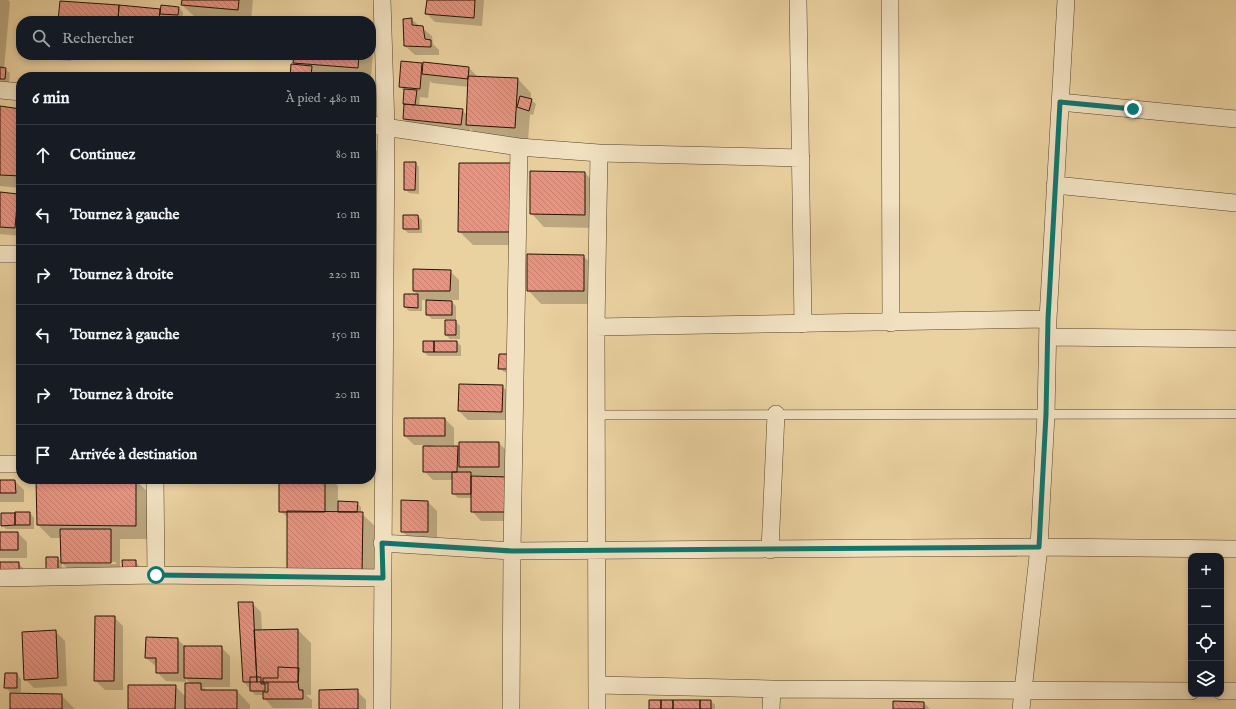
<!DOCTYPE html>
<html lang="fr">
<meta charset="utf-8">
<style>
:root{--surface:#171b24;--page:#242831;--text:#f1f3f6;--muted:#9ea1a6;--line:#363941}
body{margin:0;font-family:"IM FELL English",serif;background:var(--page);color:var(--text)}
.controls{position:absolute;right:12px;bottom:12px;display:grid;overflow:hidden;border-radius:8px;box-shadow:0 2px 6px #0003}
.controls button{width:36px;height:36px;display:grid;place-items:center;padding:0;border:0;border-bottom:1px solid var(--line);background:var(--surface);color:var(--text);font:20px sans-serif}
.stop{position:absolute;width:12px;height:12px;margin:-9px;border:3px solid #0f766e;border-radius:50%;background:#fff}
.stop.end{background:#0f766e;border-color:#fff;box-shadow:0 1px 4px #0008}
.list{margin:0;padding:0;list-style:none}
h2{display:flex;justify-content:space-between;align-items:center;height:52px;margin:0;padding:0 16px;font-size:17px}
h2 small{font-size:13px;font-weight:400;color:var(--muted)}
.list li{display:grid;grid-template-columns:26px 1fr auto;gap:12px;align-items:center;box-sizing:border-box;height:60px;padding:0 16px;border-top:1px solid var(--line)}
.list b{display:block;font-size:15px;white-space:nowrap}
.list em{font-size:13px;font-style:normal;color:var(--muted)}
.icon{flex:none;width:22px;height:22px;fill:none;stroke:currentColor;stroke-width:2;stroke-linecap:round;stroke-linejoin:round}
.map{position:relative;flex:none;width:1236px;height:709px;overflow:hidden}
.search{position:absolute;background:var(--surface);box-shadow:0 2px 6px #0003;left:16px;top:16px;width:360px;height:44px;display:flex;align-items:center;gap:10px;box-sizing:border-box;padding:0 14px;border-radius:16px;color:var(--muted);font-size:15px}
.panel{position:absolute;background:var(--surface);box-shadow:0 2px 6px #0003;left:16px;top:72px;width:360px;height:412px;border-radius:16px}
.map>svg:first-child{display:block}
</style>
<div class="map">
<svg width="1236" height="709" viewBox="0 0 1236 709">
<defs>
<pattern id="building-back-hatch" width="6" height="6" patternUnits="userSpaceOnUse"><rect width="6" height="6" fill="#e69583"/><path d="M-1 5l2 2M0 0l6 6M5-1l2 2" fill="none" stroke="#c57f70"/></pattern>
</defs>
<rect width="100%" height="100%" fill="#ead1a0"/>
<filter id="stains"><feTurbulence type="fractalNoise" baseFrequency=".005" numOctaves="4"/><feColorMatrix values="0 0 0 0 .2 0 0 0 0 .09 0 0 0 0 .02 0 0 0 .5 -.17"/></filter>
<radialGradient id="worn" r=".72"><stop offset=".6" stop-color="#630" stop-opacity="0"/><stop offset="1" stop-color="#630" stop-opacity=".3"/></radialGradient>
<!-- shadow -->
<path fill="#0003" fill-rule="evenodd" d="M 0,0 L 8,0 L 10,2 L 4,69 L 10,73 L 9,83 L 0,87 Z
M 183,0 L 253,0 L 251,21 L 196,18 L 182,5 Z
M 428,0 L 484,0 L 482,26 L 435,22 L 426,13 Z
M 179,8 L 183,12 L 182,19 L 169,18 L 168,21 L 59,21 L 160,10 L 161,12 Z
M 411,19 L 432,36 L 433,44 L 439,50 L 439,55 L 415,55 L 405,46 Z
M 371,33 L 374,37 L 371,78 L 291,77 L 298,66 L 294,62 L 295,55 L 371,55 Z
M 55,55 L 72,55 L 71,61 L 60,60 Z
M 422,64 L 424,66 L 469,68 L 478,77 L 518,79 L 531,93 L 531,100 L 536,104 L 533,115 L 530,114 L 528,141 L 480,138 L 470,128 L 470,133 L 413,128 L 404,119 L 405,92 L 400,87 ZM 430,81 L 432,83 L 469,87 L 467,115 L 462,110 L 419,106 L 420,97 L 428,98 Z
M 0,107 L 21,110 L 21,188 L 0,186 Z
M 371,145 L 378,152 L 377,233 L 371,233 Z
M 415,163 L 419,167 L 419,194 L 409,193 L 405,189 Z
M 460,164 L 524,245 L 473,245 L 459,231 Z
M 585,173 L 598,186 L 598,228 L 544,227 L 531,213 Z
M 0,193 L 18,195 L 21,198 L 21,236 L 0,234 Z
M 418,216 L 422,220 L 422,233 L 408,233 L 404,229 Z
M 583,256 L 597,269 L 597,304 L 541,304 L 528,290 Z
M 450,271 L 459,280 L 459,300 L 450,300 L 456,306 L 456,319 L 432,319 L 427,315 L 427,300 L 422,300 L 422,311 L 409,311 L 405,307 L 418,295 L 414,291 Z
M 455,321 L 460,326 L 460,339 L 450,339 L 446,335 Z
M 424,342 L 457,342 L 461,346 L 461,356 L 428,356 L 424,352 Z
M 500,355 L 512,373 L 504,372 L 499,368 Z
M 502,386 L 511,395 L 511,420 L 468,420 L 459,411 Z
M 405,419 L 445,419 L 454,428 L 454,445 L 434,445 L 434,447 L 457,447 L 460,450 L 499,443 L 508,452 L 517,521 L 481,521 L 472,511 L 472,498 L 458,498 L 453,493 L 453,480 L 433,480 L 424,471 L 424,445 L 414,445 L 405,436 Z
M 280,479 L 332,479 L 338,486 L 338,502 L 357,503 L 361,507 L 361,513 L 376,527 L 375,586 L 280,511 Z
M 37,480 L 136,481 L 150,494 L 149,539 L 120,539 L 120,572 L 71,572 L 62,563 L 61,578 L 51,578 L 57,558 L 62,562 L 61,538 L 51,538 L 38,525 ZM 69,562 L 116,562 L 116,564 L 69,564 Z
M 0,481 L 15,481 L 24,490 L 24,502 L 0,502 Z
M 402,501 L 428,502 L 437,511 L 437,541 L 411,540 L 402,531 Z
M 30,513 L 34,518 L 34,529 L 6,529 L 2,525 Z
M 0,533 L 18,533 L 27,542 L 27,558 L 0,558 Z
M 135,561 L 139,566 L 140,577 L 128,577 Z
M 0,563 L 18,563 L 23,568 L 23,578 Z
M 252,603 L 261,612 L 262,631 L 298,630 L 311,643 L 311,695 L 306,695 L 312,700 L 312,708 L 273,708 L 264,698 L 264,695 L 255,695 L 244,682 Z
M 114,617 L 123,626 L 123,690 L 105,690 L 96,681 Z
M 56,632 L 65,641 L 67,686 L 34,688 L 25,679 Z
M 177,639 L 186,647 L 221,647 L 230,656 L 230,687 L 203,687 L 207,691 L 237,691 L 250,705 L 250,709 L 129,709 L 175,686 L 186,697 L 191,684 L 186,679 L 186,682 L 166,681 L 157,672 L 157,667 L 146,658 Z
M 6,674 L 17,674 L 21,679 L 21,692 L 10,692 L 5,687 Z
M 357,691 L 366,700 L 366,709 L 320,709 Z
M 61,695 L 75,709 L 11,709 Z
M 711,701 L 715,705 L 715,709 L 650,709 Z
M 924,703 L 930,709 L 894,709 Z"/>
<!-- building -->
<path fill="url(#building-back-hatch)" stroke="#241204" d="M 182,0 L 239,0 L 238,10 L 181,5 Z
M 427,0 L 475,0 L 474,18 L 425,14 Z
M 60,1 L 119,5 L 118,21 L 58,21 Z
M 119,5 L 160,9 L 159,21 L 118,21 Z
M 161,5 L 179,7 L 178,15 L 160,14 Z
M 297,17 L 345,21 L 297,21 Z
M 412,18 L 412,25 L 423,26 L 425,39 L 431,40 L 431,47 L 404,46 L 403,19 Z
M 294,55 L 359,55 L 358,68 L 293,63 Z
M 401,61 L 422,63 L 420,89 L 399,87 Z
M 423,62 L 469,67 L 468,79 L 422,74 Z
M 291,64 L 312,66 L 311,77 L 290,77 Z
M 0,67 L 6,68 L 5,79 L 0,79 Z
M 468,76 L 518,78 L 515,128 L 466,125 Z
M 404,89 L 417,90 L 415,105 L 403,104 Z
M 520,96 L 532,99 L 529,111 L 517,107 Z
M 404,104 L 463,109 L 461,125 L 403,119 Z
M 0,106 L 21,109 L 21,176 L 0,175 Z
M 404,162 L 416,162 L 415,190 L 404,190 Z
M 459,163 L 512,163 L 511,232 L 458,232 Z
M 530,171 L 585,172 L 585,215 L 530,214 Z
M 0,192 L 18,194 L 15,228 L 0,227 Z
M 403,215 L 418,215 L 419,229 L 403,229 Z
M 527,254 L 584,255 L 584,291 L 527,291 Z
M 413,269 L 451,270 L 450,291 L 413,291 Z
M 404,294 L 418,294 L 418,308 L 404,307 Z
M 426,300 L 452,301 L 452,315 L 426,315 Z
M 445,320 L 456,320 L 456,335 L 445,335 Z
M 423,341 L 434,341 L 434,352 L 423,352 Z
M 434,341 L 457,341 L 457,352 L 434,352 Z
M 499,354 L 508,354 L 508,369 L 498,369 Z
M 459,384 L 503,385 L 502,412 L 458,411 Z
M 404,418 L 445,418 L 445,436 L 404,436 Z
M 459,442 L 499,442 L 499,467 L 459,467 Z
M 423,446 L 458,446 L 457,472 L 423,472 Z
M 452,472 L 471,472 L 471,494 L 452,494 Z
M 471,476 L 509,477 L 508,512 L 471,512 Z
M 36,479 L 136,480 L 136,526 L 37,525 Z
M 279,479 L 325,479 L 325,512 L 279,512 Z
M 0,480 L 15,480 L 16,493 L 0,493 Z
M 401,500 L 428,501 L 428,532 L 401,532 Z
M 338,501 L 358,502 L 357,512 L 338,512 Z
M 287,511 L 363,512 L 362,573 L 287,572 Z
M 15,512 L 30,512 L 30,525 L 15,525 Z
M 1,513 L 15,513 L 15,525 L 1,526 Z
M 60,529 L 111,529 L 111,563 L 61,563 Z
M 0,532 L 18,532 L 18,550 L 0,550 Z
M 46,557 L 58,557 L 58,574 L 46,574 Z
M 122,560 L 136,560 L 136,573 L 123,573 Z
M 0,562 L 19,562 L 19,574 L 0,574 Z
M 238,602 L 253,602 L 257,682 L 243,682 Z
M 95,616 L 115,616 L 114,681 L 94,681 Z
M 298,629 L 298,682 L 257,682 L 254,630 Z
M 56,630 L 58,678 L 24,680 L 22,632 Z
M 146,637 L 178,638 L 178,673 L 156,673 L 156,658 L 145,658 Z
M 184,646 L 222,646 L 222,679 L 184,678 Z
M 278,667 L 299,668 L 298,682 L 299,690 L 303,690 L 303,699 L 263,699 L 263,692 L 268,692 L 268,683 L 263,683 L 263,678 L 278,678 Z
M 5,673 L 17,673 L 17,688 L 4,688 Z
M 250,677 L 261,677 L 261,684 L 265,684 L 265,691 L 250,691 Z
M 185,683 L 201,683 L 201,690 L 237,690 L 237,709 L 185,709 Z
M 128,685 L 176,685 L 175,709 L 128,709 Z
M 358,689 L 358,709 L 319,709 L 319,690 Z
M 10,693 L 62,694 L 62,709 L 10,709 Z
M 649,700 L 661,700 L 661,709 L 649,709 Z
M 661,700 L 673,700 L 673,709 L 661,709 Z
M 673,700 L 700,700 L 700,709 L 673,709 Z
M 700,700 L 711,700 L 711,709 L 700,709 Z
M 893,701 L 924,702 L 924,709 L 893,709 Z"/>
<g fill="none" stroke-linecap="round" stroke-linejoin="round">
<!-- service casing -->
<g stroke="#56422b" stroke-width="10">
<path id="service" d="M 595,415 L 1236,414"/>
</g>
<!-- minor casing -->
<g stroke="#56422b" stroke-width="18">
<path id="minor" d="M 798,0 L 803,324
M 890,0 L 891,323
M 0,90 L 21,92
M 1060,102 L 1236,119
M 371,125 L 519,147 L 599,153 L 801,158
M 1055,185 L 1236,203
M 0,254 L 21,254
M 596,327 L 1048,319
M 1048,337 L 1236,339
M 0,464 L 21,464
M 155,479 L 156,575
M 382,543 L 512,551 L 1039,547 L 1236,549
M 770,550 L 776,414
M 0,578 L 156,575 L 383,578
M 597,685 L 772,689 L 1191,691
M 1221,691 L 1236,691
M 382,709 L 386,127 L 382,0
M 511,709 L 512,551 L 519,147
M 597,709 L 596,327 L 599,153
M 771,709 L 772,689
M 1021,709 L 1039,547 L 1046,414 L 1048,319 L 1066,0"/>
</g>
<!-- service -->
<use href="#service" stroke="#f1e1c1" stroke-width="9"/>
<!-- minor -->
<use href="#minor" stroke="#f1e1c1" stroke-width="17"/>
</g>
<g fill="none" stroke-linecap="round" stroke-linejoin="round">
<!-- route -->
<path stroke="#0f766e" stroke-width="5" d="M 156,575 L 383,578 L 382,543 L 512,551 L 1039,547 L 1046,414 L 1048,319 L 1060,102 L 1133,109"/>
</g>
<rect width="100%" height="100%" filter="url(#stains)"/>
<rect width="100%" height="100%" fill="url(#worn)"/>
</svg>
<div class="controls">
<button>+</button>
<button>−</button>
<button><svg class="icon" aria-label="locate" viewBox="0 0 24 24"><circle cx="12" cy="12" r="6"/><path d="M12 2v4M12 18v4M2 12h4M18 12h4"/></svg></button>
<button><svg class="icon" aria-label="layers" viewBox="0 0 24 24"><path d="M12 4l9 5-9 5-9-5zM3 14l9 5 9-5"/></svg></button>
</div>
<div class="stop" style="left:156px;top:575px"></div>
<div class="stop end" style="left:1133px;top:109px"></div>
<div class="search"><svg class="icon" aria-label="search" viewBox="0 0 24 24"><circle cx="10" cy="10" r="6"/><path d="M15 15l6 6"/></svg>Rechercher</div>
<section class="panel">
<h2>6 min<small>À pied · 480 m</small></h2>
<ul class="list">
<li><svg class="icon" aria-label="ahead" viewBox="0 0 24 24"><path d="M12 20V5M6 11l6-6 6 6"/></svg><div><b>Continuez</b></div><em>80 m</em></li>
<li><svg class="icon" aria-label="left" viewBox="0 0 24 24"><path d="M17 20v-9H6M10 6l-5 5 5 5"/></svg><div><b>Tournez à gauche</b></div><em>10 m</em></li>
<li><svg class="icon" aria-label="right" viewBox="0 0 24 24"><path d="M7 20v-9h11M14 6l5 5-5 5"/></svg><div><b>Tournez à droite</b></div><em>220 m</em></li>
<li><svg class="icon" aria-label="left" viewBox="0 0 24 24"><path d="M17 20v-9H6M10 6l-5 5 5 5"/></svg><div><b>Tournez à gauche</b></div><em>150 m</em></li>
<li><svg class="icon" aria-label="right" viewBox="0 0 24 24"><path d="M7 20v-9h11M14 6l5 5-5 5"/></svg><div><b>Tournez à droite</b></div><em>20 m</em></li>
<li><svg class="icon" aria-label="arrive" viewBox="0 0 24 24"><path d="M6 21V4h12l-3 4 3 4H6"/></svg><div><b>Arrivée à destination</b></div></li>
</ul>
</section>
</div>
